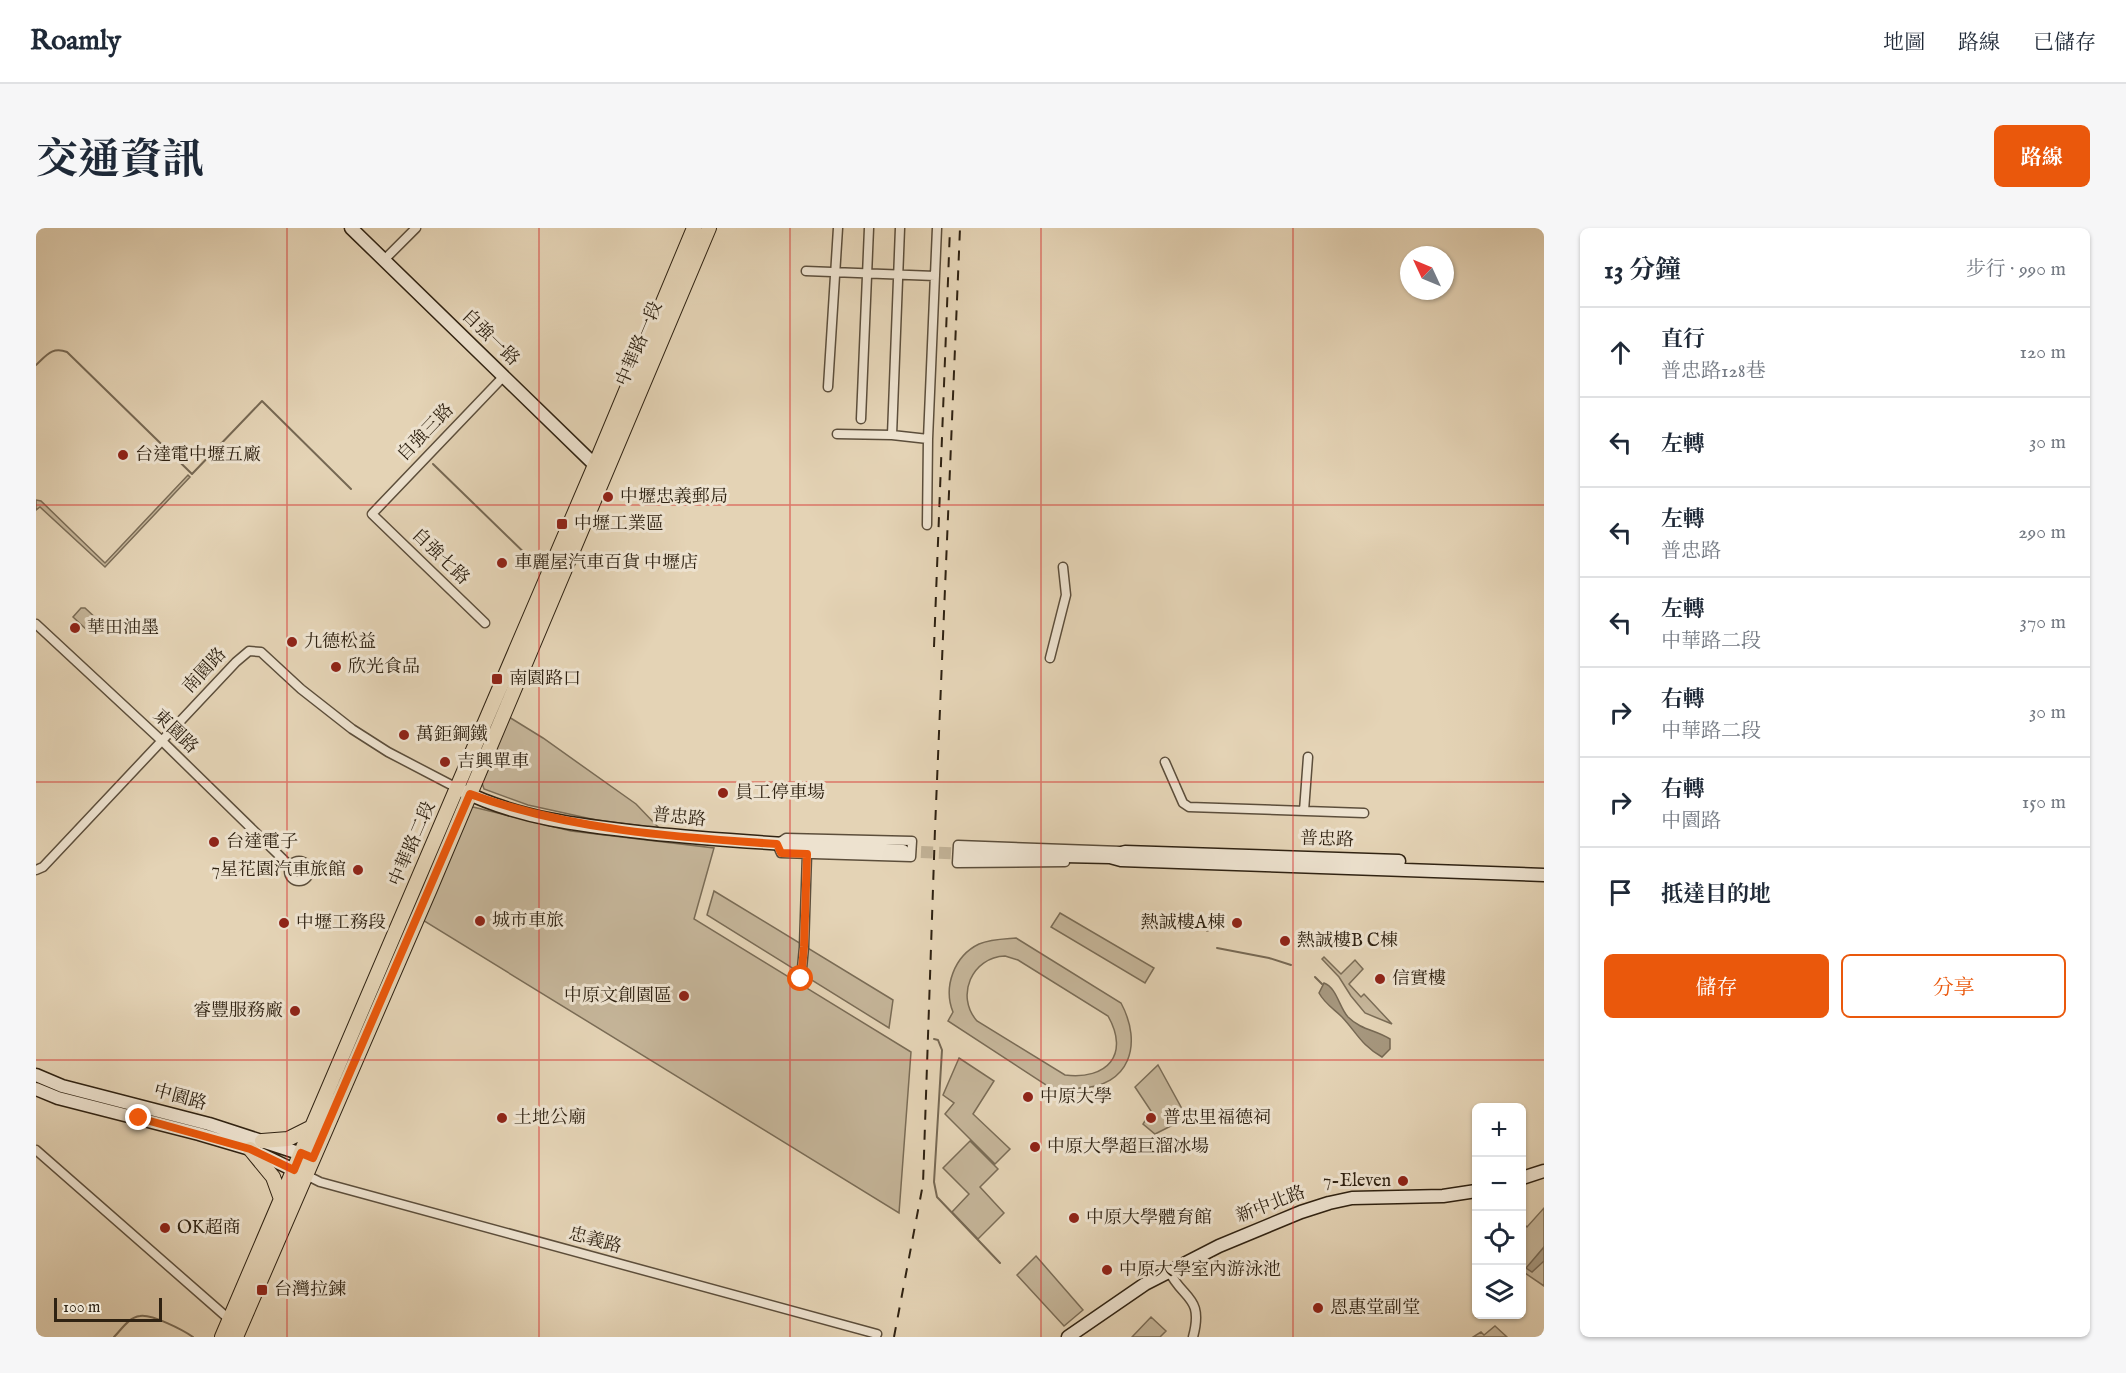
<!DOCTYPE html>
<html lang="zh-TW">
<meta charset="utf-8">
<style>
:root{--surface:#fff;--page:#f6f6f7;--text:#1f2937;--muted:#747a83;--line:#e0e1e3;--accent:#ea580c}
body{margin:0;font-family:"IM FELL English","Noto Serif TC",serif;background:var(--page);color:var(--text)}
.controls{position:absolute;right:18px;bottom:18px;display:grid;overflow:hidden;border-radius:9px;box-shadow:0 2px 4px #0004}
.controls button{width:54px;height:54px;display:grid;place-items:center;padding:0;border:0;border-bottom:2px solid var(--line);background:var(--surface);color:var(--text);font:30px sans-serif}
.compass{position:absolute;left:1364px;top:18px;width:54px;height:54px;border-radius:50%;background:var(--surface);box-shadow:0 2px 4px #0004;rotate:314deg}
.scale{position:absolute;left:18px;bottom:15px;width:108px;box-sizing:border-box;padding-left:6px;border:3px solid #2f2212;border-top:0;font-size:16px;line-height:21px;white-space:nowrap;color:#2f2212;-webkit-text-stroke:4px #ede2cf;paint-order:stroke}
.stop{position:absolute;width:18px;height:18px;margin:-14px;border:4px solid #ea580c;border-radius:50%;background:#fff}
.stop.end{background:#ea580c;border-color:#fff;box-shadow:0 2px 6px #0008}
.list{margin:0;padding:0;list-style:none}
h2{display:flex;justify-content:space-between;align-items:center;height:78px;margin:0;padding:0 24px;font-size:26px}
h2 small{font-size:20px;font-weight:400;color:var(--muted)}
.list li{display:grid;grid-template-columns:39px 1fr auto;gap:18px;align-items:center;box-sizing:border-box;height:90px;padding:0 24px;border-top:2px solid var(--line)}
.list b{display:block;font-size:22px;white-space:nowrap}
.list p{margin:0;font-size:20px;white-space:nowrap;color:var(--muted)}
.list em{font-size:20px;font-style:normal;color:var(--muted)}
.actions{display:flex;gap:12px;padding:18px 24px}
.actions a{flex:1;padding:14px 0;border:2px solid var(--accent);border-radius:9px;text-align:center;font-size:21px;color:var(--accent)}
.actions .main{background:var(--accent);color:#fff}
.icon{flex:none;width:33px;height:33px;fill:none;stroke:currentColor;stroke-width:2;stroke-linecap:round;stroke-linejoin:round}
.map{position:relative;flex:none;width:1508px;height:1109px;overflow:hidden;border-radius:9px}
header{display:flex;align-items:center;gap:36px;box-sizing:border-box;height:84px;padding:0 30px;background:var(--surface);border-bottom:2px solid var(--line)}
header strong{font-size:28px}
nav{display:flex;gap:33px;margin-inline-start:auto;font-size:21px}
.intro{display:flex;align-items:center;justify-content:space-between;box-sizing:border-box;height:144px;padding:0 36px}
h1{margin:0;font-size:42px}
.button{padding:15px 27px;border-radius:9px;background:var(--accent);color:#fff;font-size:21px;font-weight:700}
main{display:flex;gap:36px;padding:0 36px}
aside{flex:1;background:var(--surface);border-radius:9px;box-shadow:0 2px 4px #0004}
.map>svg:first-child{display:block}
</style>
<header>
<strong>Roamly</strong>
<nav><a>地圖</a><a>路線</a><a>已儲存</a></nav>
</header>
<div class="intro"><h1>交通資訊</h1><a class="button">路線</a></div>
<main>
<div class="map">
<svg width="1508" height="1109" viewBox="0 0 1508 1109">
<rect width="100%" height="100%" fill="#e4d3b5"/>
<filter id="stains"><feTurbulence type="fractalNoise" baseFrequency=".00333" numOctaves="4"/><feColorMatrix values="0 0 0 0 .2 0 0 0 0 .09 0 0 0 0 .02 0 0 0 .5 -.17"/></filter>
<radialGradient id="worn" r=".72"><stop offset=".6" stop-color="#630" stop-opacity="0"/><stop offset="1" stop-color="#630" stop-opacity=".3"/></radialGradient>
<!-- green -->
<path fill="#c5b599" stroke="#7a6c56" stroke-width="1.5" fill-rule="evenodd" d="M 152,247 L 154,249 L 69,339 L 4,279 L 0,282 L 0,272 L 5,273 L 69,335 Z
M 45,380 L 49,380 L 63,393 L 52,403 L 37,389 Z
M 473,489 L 507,510 L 600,576 L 623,600 L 560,592 L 492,577 L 448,561 L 446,555 Z
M 437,579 L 535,603 L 678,620 L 658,691 L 875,824 L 863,985 L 385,691 L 434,581 Z
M 678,663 L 857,772 L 853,800 L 671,687 Z
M 1024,685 L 1118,740 L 1109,755 L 1015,699 Z
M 980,710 L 1085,775 C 1107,816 1094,859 1043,860 L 1036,874 L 912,793 L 917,784 C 907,759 918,728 943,716 C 955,711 968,711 980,710 ZM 969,728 L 982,732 L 1072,788 C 1094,827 1071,852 1029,847 L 941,793 C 919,768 936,729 969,728 Z
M 1288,729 L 1305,746 L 1319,732 L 1327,741 L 1313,756 L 1325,769 L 1328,766 L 1356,796 L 1329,785 L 1315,768 L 1303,749 L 1286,731 Z
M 923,830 L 958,853 L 937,886 L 974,921 L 959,936 L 909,886 L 918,875 L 907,867 Z
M 1122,837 L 1151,890 L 1119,906 L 1107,896 L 1115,883 L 1099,859 Z
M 934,913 L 962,941 L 944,959 L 968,985 L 942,1011 L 916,984 L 933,966 L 907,940 Z
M 1508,980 L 1508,1058 L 1486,1043 L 1486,999 L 1488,996 L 1491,999 Z
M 1000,1028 L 1047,1082 L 1028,1098 L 981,1047 Z
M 1115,1089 L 1130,1103 L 1124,1109 L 1096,1109 Z
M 1459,1098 L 1471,1109 L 1437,1109 L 1445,1104 L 1448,1107 Z"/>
<!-- water -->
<path fill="#a6977e" stroke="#766853" stroke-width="1.5" d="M 1156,691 L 1166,696 L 1176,695 L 1176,702 L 1171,703 L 1165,699 L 1161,702 L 1153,702 L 1151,700 Z
M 1288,755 C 1301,760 1303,779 1312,789 C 1325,802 1340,802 1354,811 L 1354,821 L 1346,829 C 1325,817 1321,805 1306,789 C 1298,781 1289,776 1283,765 Z
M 1508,1019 L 1508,1033 L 1496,1044 L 1490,1040 Z"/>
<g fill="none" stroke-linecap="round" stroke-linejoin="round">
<!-- stream -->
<path stroke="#766853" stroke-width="2" d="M 0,137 C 10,128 16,118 31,124 L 156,246 L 226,173 L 315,261
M 397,236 L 504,340
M 1181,720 L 1233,730 L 1255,737
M 1279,749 L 1286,756
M 898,811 L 902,812 L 906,822 L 898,954 L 901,969 L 964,1035
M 78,1109 C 85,1102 93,1089 104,1088 C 116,1086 147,1102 157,1109"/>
<!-- secondary-tunnel -->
<path stroke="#c0b094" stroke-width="12" stroke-dasharray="12 6" stroke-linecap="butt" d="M 867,623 L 928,626"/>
<!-- street casing -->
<g stroke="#5c4e3b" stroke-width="11">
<path id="street" d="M 348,32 L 380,0
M 770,43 L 899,48
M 792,159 L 802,0
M 825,191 L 833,0
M 801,206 L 856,207 L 892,211
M 856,207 L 864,0
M 891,297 L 892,211 L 901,0
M 449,395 L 336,286 L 468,148
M 0,396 L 126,513 L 254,638
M 1014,430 L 1030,367 L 1027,339
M 1129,534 L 1147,575 L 1153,579 L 1328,585
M 1268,583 L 1272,529
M 750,610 L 876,613 L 875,629 L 745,625 L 741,616 Z
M253 643a10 10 0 1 1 20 0a10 10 0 1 1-20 0Z
M 1029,634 L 921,635 L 922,617 L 1085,623
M 0,642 L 7,639 L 200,434 L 213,423 L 225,424 L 265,461 L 316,501 L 352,524 L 421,560
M 765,751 L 768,719 L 771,626
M 0,922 L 194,1092
M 270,947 L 284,954 L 841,1106
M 1133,1043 C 1147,1072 1168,1068 1157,1109"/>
</g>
<!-- secondary casing -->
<g stroke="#2f2212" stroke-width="15">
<path id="secondary" d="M 315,0 L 564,242
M 425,562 C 482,591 549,598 612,605 C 697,614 782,618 867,623
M 928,626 L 1074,629 L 1085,632 L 1508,647
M 1074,629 L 1089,624 L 1363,633
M 0,847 L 26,858 L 173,896 L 272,928
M 0,861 L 22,870 L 163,906 L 214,921 L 264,945
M 1486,950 L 1508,943
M 1032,1109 L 1109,1056 L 1183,1018 L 1265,984 L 1293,975 L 1316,970 L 1407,968 L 1440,963"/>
</g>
<!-- primary casing -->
<g stroke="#2f2212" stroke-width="16">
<path id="primary" d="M 226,913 L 252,911 L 276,899
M 214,921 L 237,949 L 245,971
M 186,1109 L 559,237 L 658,0
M 200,1109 L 394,661 L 673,0"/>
</g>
<!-- street -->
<use href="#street" stroke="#ede2cf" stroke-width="8"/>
<!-- secondary -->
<use href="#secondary" stroke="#ede2cf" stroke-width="12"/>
<!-- primary -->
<use href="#primary" stroke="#e4d3b5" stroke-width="14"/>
<!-- rail -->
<path stroke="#2f2212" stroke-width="2" stroke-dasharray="10 10" stroke-linecap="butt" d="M 898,419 L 914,0
M 858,1109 L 887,956 L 899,601 L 924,0"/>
</g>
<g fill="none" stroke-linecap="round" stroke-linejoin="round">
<!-- route -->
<path stroke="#ea580c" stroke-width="8" d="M 103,890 L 214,921 L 258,942 L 265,925 L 277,930 L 434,566 C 534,602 636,609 741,616 L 745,625 L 771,626 L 768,719 L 765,751"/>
</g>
<!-- grid -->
<path fill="none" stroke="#d62828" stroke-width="1.5" stroke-opacity="0.55" d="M 251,0 L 251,1109M 503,0 L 503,1109M 754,0 L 754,1109M 1005,0 L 1005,1109M 1257,0 L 1257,1109M 0,277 L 1508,277M 0,554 L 1508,554M 0,832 L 1508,832"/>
<!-- markers -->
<g fill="#8f2418" stroke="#ede2cf" stroke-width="2">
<circle cx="87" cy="227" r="6"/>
<circle cx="572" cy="269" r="6"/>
<rect x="520" y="290" width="12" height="12" rx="3"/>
<circle cx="466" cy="335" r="6"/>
<circle cx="39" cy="400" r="6"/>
<circle cx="256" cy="414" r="6"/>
<circle cx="300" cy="439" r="6"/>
<rect x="455" y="445" width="12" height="12" rx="3"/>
<circle cx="368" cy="507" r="6"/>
<circle cx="409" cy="534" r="6"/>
<circle cx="687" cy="565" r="6"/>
<circle cx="178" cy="614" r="6"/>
<circle cx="322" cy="642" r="6"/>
<circle cx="444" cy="693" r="6"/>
<circle cx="248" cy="695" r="6"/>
<circle cx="1201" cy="695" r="6"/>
<circle cx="1249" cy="713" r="6"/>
<circle cx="1344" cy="751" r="6"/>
<circle cx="648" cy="768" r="6"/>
<circle cx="259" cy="783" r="6"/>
<circle cx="992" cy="869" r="6"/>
<circle cx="466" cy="890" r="6"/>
<circle cx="1115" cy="890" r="6"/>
<circle cx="999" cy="919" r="6"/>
<circle cx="1367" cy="953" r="6"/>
<circle cx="1038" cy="990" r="6"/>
<circle cx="129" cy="1000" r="6"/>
<circle cx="1071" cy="1042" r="6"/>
<rect x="220" y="1056" width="12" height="12" rx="3"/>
<circle cx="1282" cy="1080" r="6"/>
</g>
<g text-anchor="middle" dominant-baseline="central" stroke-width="6" stroke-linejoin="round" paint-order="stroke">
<!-- street labels -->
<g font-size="18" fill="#2f2212" stroke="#ede2cf">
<text transform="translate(454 110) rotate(44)">自強一路</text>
<text transform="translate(604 116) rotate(-67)">中華路一段</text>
<text transform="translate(390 205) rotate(-46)">自強三路</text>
<text transform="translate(404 329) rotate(44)">自強七路</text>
<text transform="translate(169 443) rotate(-47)">南園路</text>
<text transform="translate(139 504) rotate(44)">東園路</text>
<text transform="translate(643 590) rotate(6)">普忠路</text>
<text transform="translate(1291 612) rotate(2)">普忠路</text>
<text transform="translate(377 616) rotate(-67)">中華路二段</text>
<text transform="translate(144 870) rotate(15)">中園路</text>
<text transform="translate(1235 977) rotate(-21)">新中北路</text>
<text transform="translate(559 1013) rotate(15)">忠義路</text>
</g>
<!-- poi labels -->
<g font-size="18" fill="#2f2212" stroke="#ede2cf" text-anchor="start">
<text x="99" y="227">台達電中壢五廠</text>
<text x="584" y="269">中壢忠義郵局</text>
<text x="538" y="296">中壢工業區</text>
<text x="478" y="335">車麗屋汽車百貨 中壢店</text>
<text x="51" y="400">華田油墨</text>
<text x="268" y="414">九德松益</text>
<text x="312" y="439">欣光食品</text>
<text x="473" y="451">南園路口</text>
<text x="380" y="507">萬鉅鋼鐵</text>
<text x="421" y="534">吉興單車</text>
<text x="699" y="565">員工停車場</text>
<text x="190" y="614">台達電子</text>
<text x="310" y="642" text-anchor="end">7星花園汽車旅館</text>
<text x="456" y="693">城市車旅</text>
<text x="260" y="695">中壢工務段</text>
<text x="1189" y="695" text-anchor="end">熱誠樓A棟</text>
<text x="1261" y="713">熱誠樓B C棟</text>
<text x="1356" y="751">信實樓</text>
<text x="636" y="768" text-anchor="end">中原文創園區</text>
<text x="247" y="783" text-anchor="end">睿豐服務廠</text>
<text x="1004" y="869">中原大學</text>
<text x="478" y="890">土地公廟</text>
<text x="1127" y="890">普忠里福德祠</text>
<text x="1011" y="919">中原大學超巨溜冰場</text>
<text x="1355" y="953" text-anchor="end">7-Eleven</text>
<text x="1050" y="990">中原大學體育館</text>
<text x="141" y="1000">OK超商</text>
<text x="1083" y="1042">中原大學室內游泳池</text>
<text x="238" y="1062">台灣拉鍊</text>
<text x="1294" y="1080">恩惠堂副堂</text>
</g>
</g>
<rect width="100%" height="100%" filter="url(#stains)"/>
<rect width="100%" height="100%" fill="url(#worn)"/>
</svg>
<div class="controls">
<button>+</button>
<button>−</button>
<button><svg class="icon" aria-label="locate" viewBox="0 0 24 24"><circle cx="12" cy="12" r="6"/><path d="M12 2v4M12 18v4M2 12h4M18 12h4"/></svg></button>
<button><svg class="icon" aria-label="layers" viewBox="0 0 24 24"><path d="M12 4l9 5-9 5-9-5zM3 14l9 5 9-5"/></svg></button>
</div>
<svg class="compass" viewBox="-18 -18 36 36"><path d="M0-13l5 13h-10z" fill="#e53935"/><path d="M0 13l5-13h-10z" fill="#747a83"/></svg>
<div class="scale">100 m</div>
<div class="stop" style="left:765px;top:751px"></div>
<div class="stop end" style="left:103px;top:890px"></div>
</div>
<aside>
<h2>13 分鐘<small>步行 · 990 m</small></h2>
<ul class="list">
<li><svg class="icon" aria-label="ahead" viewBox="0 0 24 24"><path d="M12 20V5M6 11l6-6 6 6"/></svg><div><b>直行</b><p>普忠路128巷</p></div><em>120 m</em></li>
<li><svg class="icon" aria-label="left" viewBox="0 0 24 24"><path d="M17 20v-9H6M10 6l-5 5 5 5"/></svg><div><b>左轉</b></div><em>30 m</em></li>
<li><svg class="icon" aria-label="left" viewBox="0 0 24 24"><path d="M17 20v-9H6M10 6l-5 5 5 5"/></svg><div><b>左轉</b><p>普忠路</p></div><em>290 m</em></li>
<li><svg class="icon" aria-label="left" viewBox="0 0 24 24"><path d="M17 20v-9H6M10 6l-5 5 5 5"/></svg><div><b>左轉</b><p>中華路二段</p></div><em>370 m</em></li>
<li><svg class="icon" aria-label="right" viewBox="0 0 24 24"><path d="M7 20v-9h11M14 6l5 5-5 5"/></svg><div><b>右轉</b><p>中華路二段</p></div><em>30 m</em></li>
<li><svg class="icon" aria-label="right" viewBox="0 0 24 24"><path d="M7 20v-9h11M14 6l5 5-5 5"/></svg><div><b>右轉</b><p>中園路</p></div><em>150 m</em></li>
<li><svg class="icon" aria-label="arrive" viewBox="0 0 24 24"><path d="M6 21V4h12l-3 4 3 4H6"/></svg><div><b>抵達目的地</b></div></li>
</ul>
<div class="actions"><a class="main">儲存</a><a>分享</a></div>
</aside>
</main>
